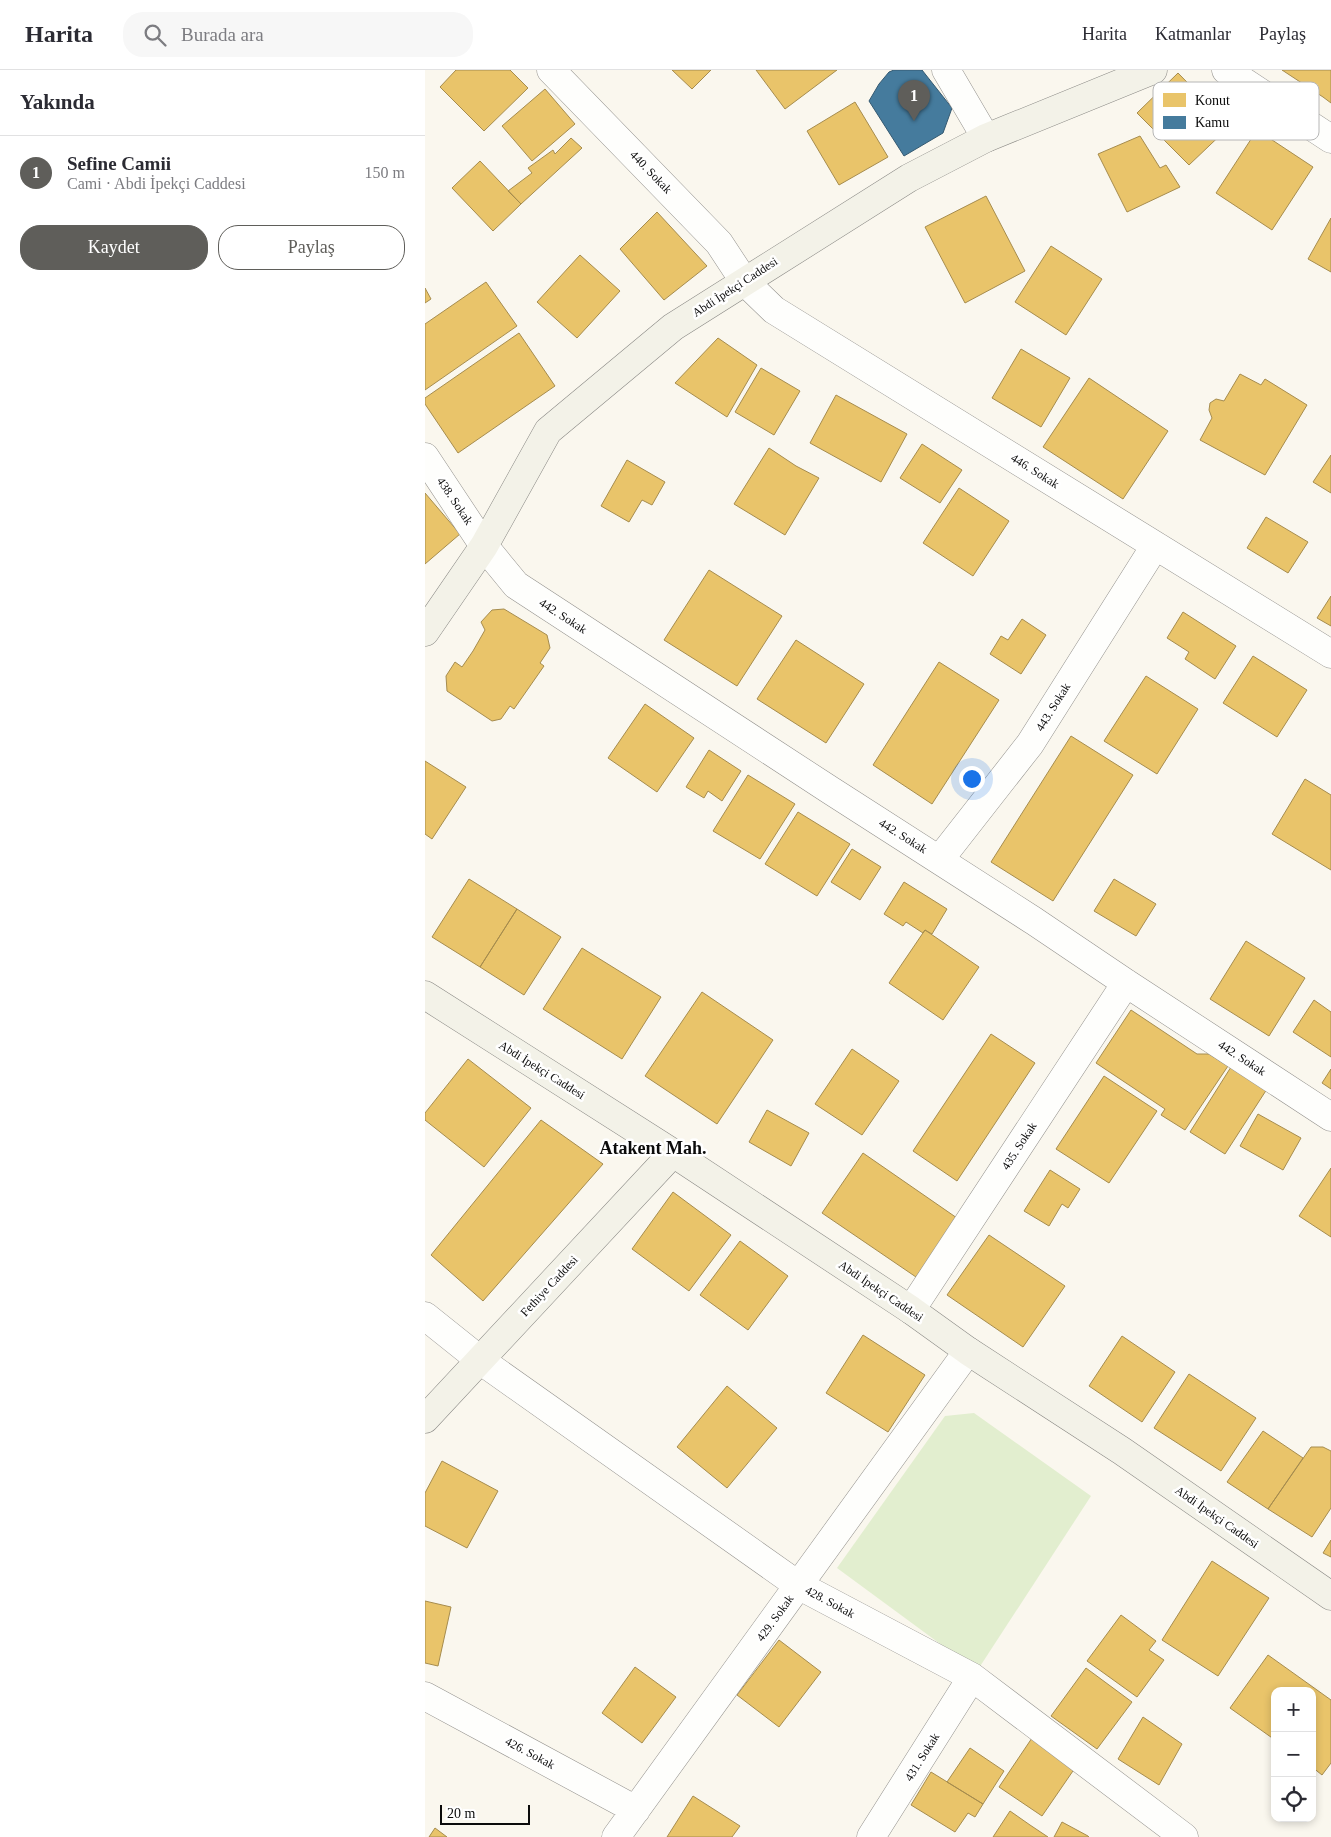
<!DOCTYPE html>
<html lang="tr">
<meta charset="utf-8">
<style>
:root{--surface:#fff;--page:#f7f7f7;--text:#2b2b33;--muted:#7c7c81;--line:#e1e1e2;--accent:#5f5e5a}
body{margin:0;font-family:"Times New Roman",serif;background:var(--page);color:var(--text)}
.controls{position:absolute;right:15px;bottom:15px;display:grid;overflow:hidden;border-radius:10px;box-shadow:0 2px 8px #0003}
.controls button{width:45px;height:45px;display:grid;place-items:center;padding:0;border:0;border-bottom:1px solid var(--line);background:var(--surface);color:var(--text);font:25px sans-serif}
.scale{position:absolute;left:15px;bottom:12px;width:90px;box-sizing:border-box;padding-left:5px;border:2px solid #0b0b0b;border-top:0;font-size:14px;line-height:18px;white-space:nowrap;color:#0b0b0b;-webkit-text-stroke:4px #fff;paint-order:stroke}
.you{position:absolute;left:546px;top:708px;width:18px;height:18px;margin:-12px;border:4px solid #fff;border-radius:50%;background:#1a73e8;box-shadow:0 0 0 8px #1a73e833}
.badge{display:grid;place-items:center;width:32px;height:32px;border-radius:50%;background:var(--accent);color:#fff;font-size:16px;font-weight:700}
.pin{position:absolute;translate:-50% -41px;filter:drop-shadow(0 1px 2px #0008)}
.pin::after{content:'';position:absolute;top:26px;width:18px;height:15px;background:inherit;clip-path:polygon(0 0,100% 0,50% 100%)}
.list{margin:0;padding:0;list-style:none}
h2{display:flex;justify-content:space-between;align-items:center;height:65px;margin:0;padding:0 20px;font-size:21px}
h2 small{font-size:16px;font-weight:400;color:var(--muted)}
.list li{display:grid;grid-template-columns:32px 1fr auto;gap:15px;align-items:center;box-sizing:border-box;height:75px;padding:0 20px;border-top:1px solid var(--line)}
.list b{display:block;font-size:19px;white-space:nowrap}
.list p{margin:0;font-size:16px;white-space:nowrap;color:var(--muted)}
.list em{font-size:16px;font-style:normal;color:var(--muted)}
.actions{display:flex;gap:10px;padding:15px 20px}
.actions a{flex:1;padding:11px 0;border:1px solid var(--accent);border-radius:20px;text-align:center;font-size:18px;color:var(--accent)}
.actions .main{background:var(--accent);color:#fff}
.icon{flex:none;width:28px;height:28px;fill:none;stroke:currentColor;stroke-width:2;stroke-linecap:round;stroke-linejoin:round}
.map{position:relative;flex:none;width:906px;height:1767px;overflow:hidden}
header{display:flex;align-items:center;gap:30px;box-sizing:border-box;height:70px;padding:0 25px;background:var(--surface);border-bottom:1px solid var(--line)}
header strong{font-size:24px}
nav{display:flex;gap:28px;margin-inline-start:auto;font-size:18px}
.search{width:350px;height:45px;background:var(--page);display:flex;align-items:center;gap:12px;box-sizing:border-box;padding:0 18px;border-radius:20px;color:var(--muted);font-size:19px}
main{display:flex}
aside{flex:1;background:var(--surface)}
.map>svg:first-child{display:block}
</style>
<header>
<strong>Harita</strong>
<div class="search"><svg class="icon" aria-label="search" viewBox="0 0 24 24"><circle cx="10" cy="10" r="6"/><path d="M15 15l6 6"/></svg>Burada ara</div>
<nav><a>Harita</a><a>Katmanlar</a><a>Paylaş</a></nav>
</header>
<main>
<aside>
<h2>Yakında<small></small></h2>
<ul class="list">
<li><span class="badge">1</span><div><b>Sefine Camii</b><p>Cami · Abdi İpekçi Caddesi</p></div><em>150 m</em></li>
</ul>
<div class="actions"><a class="main">Kaydet</a><a>Paylaş</a></div>
</aside>
<div class="map">
<svg width="906" height="1767" viewBox="0 0 906 1767">
<rect width="100%" height="100%" fill="#faf7ee"/>
<!-- green -->
<path fill="#e2eecf" d="M 549,1343 L 666,1426 L 552,1601 L 412,1498 L 520,1346 Z"/>
<!-- homes -->
<path fill="#e9c46a" stroke="#a68c4e" d="M 31,0 L 85,0 L 103,18 L 59,61 L 15,17 Z
M 247,0 L 286,0 L 267,19 Z
M 331,0 L 412,0 L 360,39 Z
M 857,0 L 906,0 L 906,33 L 898,27 Z
M 753,3 L 805,56 L 764,95 L 712,43 Z
M 120,19 L 150,54 L 107,91 L 77,56 Z
M 430,32 L 463,87 L 414,115 L 382,61 Z
M 832,60 L 888,97 L 847,160 L 791,123 Z
M 715,66 L 735,98 L 741,95 L 755,117 L 702,142 L 673,84 Z
M 146,68 L 157,78 L 96,134 L 83,121 L 107,103 L 103,98 L 128,80 L 130,84 Z
M 55,91 L 96,134 L 68,161 L 27,118 Z
M 561,126 L 600,201 L 540,233 L 500,157 Z
M 232,142 L 282,196 L 239,230 L 195,179 Z
M 906,148 L 906,202 L 883,189 Z
M 626,176 L 677,209 L 641,265 L 590,232 Z
M 155,185 L 195,221 L 152,268 L 112,232 Z
M 61,212 L 92,256 L 0,320 L 0,254 Z
M 0,218 L 6,229 L 0,233 Z
M 94,263 L 130,316 L 33,383 L 0,334 L 0,328 Z
M 293,268 L 332,295 L 302,347 L 250,313 Z
M 596,279 L 645,308 L 616,357 L 567,328 Z
M 336,298 L 375,321 L 349,365 L 310,342 Z
M 815,304 L 836,315 L 840,309 L 882,335 L 840,405 L 775,370 L 787,348 L 784,340 L 785,333 L 791,329 L 799,331 Z
M 664,308 L 743,361 L 698,429 L 618,377 Z
M 411,325 L 482,364 L 456,412 L 385,373 Z
M 497,374 L 537,400 L 515,433 L 475,408 Z
M 344,378 L 371,396 L 394,408 L 360,465 L 309,434 Z
M 906,385 L 906,423 L 888,412 Z
M 202,390 L 240,412 L 227,435 L 217,430 L 204,452 L 176,436 Z
M 534,418 L 584,451 L 548,506 L 498,473 Z
M 0,423 L 35,464 L 0,494 Z
M 841,447 L 883,472 L 863,503 L 822,478 Z
M 284,500 L 357,546 L 312,616 L 239,570 Z
M 906,526 L 906,556 L 892,548 Z
M 79,539 L 122,565 L 125,578 L 115,593 L 119,596 L 89,639 L 85,636 L 76,649 L 67,651 L 22,621 L 21,606 L 30,592 L 37,597 L 48,581 L 60,560 L 56,552 L 67,540 Z
M 758,542 L 811,576 L 790,609 L 760,589 L 764,582 L 742,568 Z
M 597,549 L 621,565 L 596,604 L 565,584 L 576,566 L 583,570 Z
M 371,570 L 439,614 L 401,673 L 332,629 Z
M 828,586 L 882,620 L 852,667 L 798,633 Z
M 514,592 L 574,630 L 507,734 L 448,695 Z
M 721,606 L 773,639 L 732,704 L 679,671 Z
M 220,634 L 269,668 L 232,722 L 183,688 Z
M 646,666 L 708,705 L 628,831 L 566,792 Z
M 284,680 L 316,701 L 297,731 L 283,721 L 279,728 L 261,717 Z
M 0,691 L 41,717 L 7,769 L 0,764 Z
M 323,705 L 370,734 L 335,789 L 288,761 Z
M 880,709 L 906,725 L 906,800 L 847,764 Z
M 373,742 L 425,774 L 392,826 L 340,794 Z
M 427,779 L 456,797 L 435,830 L 406,812 Z
M 44,809 L 92,839 L 55,897 L 7,867 Z
M 689,809 L 731,834 L 711,866 L 669,841 Z
M 479,812 L 522,839 L 507,864 L 500,860 L 498,863 L 481,852 L 478,856 L 459,844 Z
M 92,839 L 136,867 L 99,925 L 55,897 Z
M 500,860 L 554,897 L 518,950 L 464,913 Z
M 821,871 L 880,908 L 844,966 L 785,929 Z
M 157,878 L 236,927 L 197,989 L 118,939 Z
M 277,922 L 348,970 L 292,1054 L 220,1006 Z
M 889,930 L 906,942 L 906,987 L 868,962 Z
M 706,940 L 772,984 L 784,984 L 803,996 L 760,1060 L 736,1045 L 740,1039 L 671,993 Z
M 566,964 L 610,993 L 532,1111 L 488,1081 Z
M 427,979 L 474,1011 L 437,1065 L 390,1034 Z
M 43,989 L 106,1038 L 59,1097 L 0,1050 L 0,1043 Z
M 806,997 L 842,1019 L 800,1084 L 765,1062 Z
M 906,999 L 906,1019 L 897,1013 Z
M 679,1006 L 732,1041 L 684,1113 L 631,1079 Z
M 342,1040 L 384,1063 L 366,1096 L 324,1072 Z
M 833,1044 L 876,1068 L 858,1100 L 815,1076 Z
M 116,1050 L 178,1094 L 58,1231 L 6,1185 Z
M 438,1083 L 532,1148 L 491,1207 L 397,1143 Z
M 906,1098 L 906,1167 L 874,1146 Z
M 625,1100 L 655,1119 L 643,1138 L 637,1134 L 624,1156 L 599,1141 Z
M 248,1122 L 306,1165 L 264,1221 L 207,1179 Z
M 564,1165 L 640,1216 L 598,1277 L 522,1225 Z
M 315,1171 L 363,1206 L 323,1260 L 275,1225 Z
M 438,1265 L 500,1305 L 463,1362 L 401,1323 Z
M 697,1266 L 750,1302 L 717,1352 L 664,1316 Z
M 764,1304 L 831,1348 L 796,1401 L 729,1358 Z
M 302,1316 L 352,1358 L 302,1418 L 252,1377 Z
M 838,1361 L 878,1388 L 843,1439 L 802,1412 Z
M 886,1377 L 898,1377 L 906,1381 L 906,1438 L 887,1467 L 843,1439 Z
M 17,1391 L 73,1421 L 42,1478 L 0,1456 L 0,1423 Z
M 906,1470 L 906,1487 L 898,1483 Z
M 787,1491 L 844,1528 L 793,1606 L 737,1570 Z
M 0,1531 L 26,1537 L 13,1596 L 0,1593 Z
M 696,1545 L 731,1571 L 724,1580 L 739,1590 L 712,1627 L 662,1591 Z
M 354,1570 L 396,1602 L 354,1657 L 312,1625 Z
M 843,1585 L 906,1630 L 906,1693 L 897,1705 L 887,1697 L 887,1621 L 850,1621 L 850,1670 L 805,1638 Z
M 210,1597 L 251,1627 L 217,1673 L 177,1643 Z
M 661,1598 L 707,1632 L 672,1679 L 626,1646 Z
M 718,1647 L 757,1674 L 734,1715 L 693,1689 Z
M 607,1668 L 650,1698 L 617,1746 L 574,1717 Z
M 545,1678 L 579,1701 L 558,1734 L 522,1712 Z
M 506,1702 L 558,1734 L 550,1747 L 543,1743 L 530,1762 L 486,1735 Z
M 268,1726 L 315,1756 L 307,1767 L 242,1767 Z
M 585,1741 L 605,1755 L 623,1767 L 568,1767 Z
M 637,1752 L 663,1766 L 664,1767 L 629,1767 Z
M 10,1758 L 22,1767 L 4,1767 Z"/>
<!-- public -->
<path fill="#457b9d" stroke="#345971" d="M 469,0 L 497,0 L 527,38 L 518,63 L 479,86 L 444,31 L 454,14 L 464,2 Z"/>
<g fill="none" stroke-linecap="round" stroke-linejoin="round">
<!-- street casing -->
<g stroke="#93918d" stroke-width="29">
<path id="street" d="M 126,0 L 294,173 L 319,211 L 349,240 L 906,584
M 521,0 L 561,68
M 801,0 L 906,69
M 0,387 L 59,476 L 91,515 L 405,720 L 609,851 L 701,913 L 906,1047
M 515,789 L 605,674 L 730,476
M 486,1240 L 701,913
M 0,1246 L 55,1290 L 373,1515 L 547,1607 L 759,1767
M 0,1626 L 211,1740
M 191,1767 L 543,1281
M 446,1767 L 547,1607"/>
</g>
<!-- secondary casing -->
<g stroke="#898884" stroke-width="29">
<path id="secondary" d="M 0,562 L 59,476 L 123,361 L 248,257 L 484,108 L 561,68 L 728,0
M 0,925 L 248,1083 L 486,1240 L 543,1281 L 697,1381 L 906,1526
M 0,1349 L 248,1083"/>
</g>
<!-- street -->
<use href="#street" stroke="#fefefc" stroke-width="28"/>
<!-- secondary -->
<use href="#secondary" stroke="#f3f2e8" stroke-width="28"/>
</g>
<g text-anchor="middle" dominant-baseline="central" stroke-width="5" stroke-linejoin="round" paint-order="stroke">
<!-- street labels -->
<g font-size="12" fill="#0b0b0b" stroke="#fff">
<text transform="translate(226 102) rotate(46)">440. Sokak</text>
<text transform="translate(310 217) rotate(-33)">Abdi İpekçi Caddesi</text>
<text transform="translate(610 401) rotate(32)">446. Sokak</text>
<text transform="translate(30 431) rotate(56)">438. Sokak</text>
<text transform="translate(138 546) rotate(33)">442. Sokak</text>
<text transform="translate(628 637) rotate(-58)">443. Sokak</text>
<text transform="translate(478 766) rotate(32)">442. Sokak</text>
<text transform="translate(817 988) rotate(33)">442. Sokak</text>
<text transform="translate(117 1000) rotate(32)">Abdi İpekçi Caddesi</text>
<text transform="translate(594 1076) rotate(-57)">435. Sokak</text>
<text transform="translate(124 1216) rotate(-47)">Fethiye Caddesi</text>
<text transform="translate(456 1221) rotate(34)">Abdi İpekçi Caddesi</text>
<text transform="translate(792 1447) rotate(35)">Abdi İpekçi Caddesi</text>
<text transform="translate(405 1532) rotate(28)">428. Sokak</text>
<text transform="translate(350 1548) rotate(-54)">429. Sokak</text>
<text transform="translate(105 1683) rotate(28)">426. Sokak</text>
<text transform="translate(497 1687) rotate(-58)">431. Sokak</text>
</g>
<!-- district labels -->
<g font-size="18" font-weight="bold" fill="#0b0b0b" stroke="#fff">
<text x="228" y="1078">Atakent Mah.</text>
</g>
</g>
<!-- legend -->
<rect x="728" y="12" width="166" height="58" rx="8" fill="#fff" stroke="#b6b6b6" stroke-width="1"/>
<rect x="738" y="23" width="23" height="14" fill="#e9c46a"/>
<rect x="738" y="46" width="23" height="13" fill="#457b9d"/>
<g font-size="14" fill="#0b0b0b">
<text x="770" y="35">Konut</text>
<text x="770" y="57">Kamu</text>
</g>
</svg>
<div class="controls">
<button>+</button>
<button>−</button>
<button><svg class="icon" aria-label="locate" viewBox="0 0 24 24"><circle cx="12" cy="12" r="6"/><path d="M12 2v4M12 18v4M2 12h4M18 12h4"/></svg></button>
</div>
<div class="scale">20 m</div>
<div class="you"></div>
<div class="pin badge" style="left:489px;top:51px">1</div>
</div>
</main>
